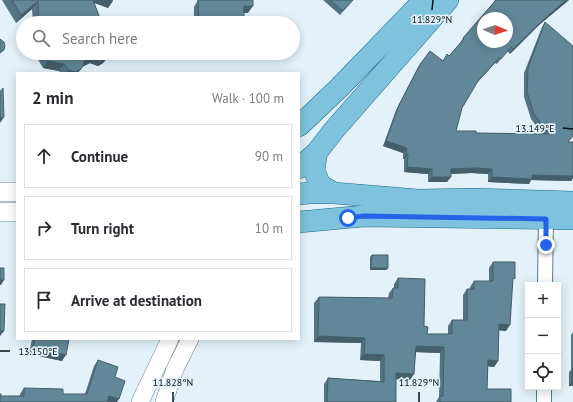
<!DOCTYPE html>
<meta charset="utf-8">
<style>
:root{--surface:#fff;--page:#f2f2f3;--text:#2b2b33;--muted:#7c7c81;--line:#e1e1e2}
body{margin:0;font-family:"PT Sans",sans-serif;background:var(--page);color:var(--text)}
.controls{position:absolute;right:12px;bottom:12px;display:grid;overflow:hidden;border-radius:0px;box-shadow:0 2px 10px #0003}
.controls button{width:36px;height:36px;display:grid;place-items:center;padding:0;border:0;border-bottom:1px solid var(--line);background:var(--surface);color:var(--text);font:20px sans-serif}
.compass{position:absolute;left:477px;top:12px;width:36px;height:36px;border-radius:50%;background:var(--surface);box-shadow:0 2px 10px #0003;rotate:92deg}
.stop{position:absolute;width:12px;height:12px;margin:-9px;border:3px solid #2563eb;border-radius:50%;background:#fff}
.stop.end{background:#2563eb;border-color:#fff;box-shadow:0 1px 4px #0008}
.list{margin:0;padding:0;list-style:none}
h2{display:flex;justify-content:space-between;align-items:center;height:52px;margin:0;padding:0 16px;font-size:17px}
h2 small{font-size:13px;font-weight:400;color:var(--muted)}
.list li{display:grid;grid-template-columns:26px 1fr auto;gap:12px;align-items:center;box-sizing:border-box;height:64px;margin:0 8px 8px;padding:0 8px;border:1px solid var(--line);border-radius:0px}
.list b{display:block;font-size:15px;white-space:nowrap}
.list em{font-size:13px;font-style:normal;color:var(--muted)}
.icon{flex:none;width:22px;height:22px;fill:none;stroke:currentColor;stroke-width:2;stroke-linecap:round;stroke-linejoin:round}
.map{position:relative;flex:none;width:573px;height:402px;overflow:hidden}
.search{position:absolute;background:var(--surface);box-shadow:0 2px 10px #0003;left:16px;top:16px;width:284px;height:44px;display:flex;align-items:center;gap:10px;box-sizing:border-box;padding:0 14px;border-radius:22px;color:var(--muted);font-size:15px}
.panel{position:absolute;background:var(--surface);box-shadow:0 2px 10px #0003;left:16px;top:72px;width:284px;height:268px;border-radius:0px}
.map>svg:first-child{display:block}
</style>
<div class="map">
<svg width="573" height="402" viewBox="0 0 573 402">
<rect width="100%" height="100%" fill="#e3f2fa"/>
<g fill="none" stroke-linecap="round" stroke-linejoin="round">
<!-- minor casing -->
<g stroke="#587c8f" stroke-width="16">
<path id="minor" d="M 545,285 L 546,219
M 544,402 L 544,387"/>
</g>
<!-- tertiary casing -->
<g stroke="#587c8f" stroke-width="18">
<path id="tertiary" d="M 140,402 L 170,339
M 164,402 L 175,369 L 190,339"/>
</g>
<!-- secondary casing -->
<g stroke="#587c8f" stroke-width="20">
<path id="secondary" d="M 0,192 L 17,192
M 0,212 L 17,212"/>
</g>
<!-- primary casing -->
<g stroke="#1c6a8a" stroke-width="22">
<path id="primary" d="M 299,126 L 339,88 L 424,0
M 317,152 L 314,170 L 320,185 L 334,193
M 299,168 L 317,152 L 334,130 L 448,0
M 299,194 L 310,193 L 334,193 L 418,200 L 472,199 L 573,202
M 299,222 L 364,216 L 573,219"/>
</g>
<!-- minor -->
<use href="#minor" stroke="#fff" stroke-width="14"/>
<!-- tertiary -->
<use href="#tertiary" stroke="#fff" stroke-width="17"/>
<!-- secondary -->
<use href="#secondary" stroke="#fff" stroke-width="19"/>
<!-- primary -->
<use href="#primary" stroke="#7fc2dd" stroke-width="21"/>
</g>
<!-- wall -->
<path fill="#547484" d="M 2,0 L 113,0 L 108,8 L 94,3 L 101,23 L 33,23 L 32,9 L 16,23 Z
M 198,0 L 248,13 L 244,13 L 244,23 L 194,23 L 194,7 Z
M 323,0 L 353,0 L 340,15 Z
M 494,0 L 569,0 L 539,25 L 510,54 L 507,51 L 497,64 L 495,63 L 475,85 L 462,108 L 456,131 L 476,133 L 542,134 L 531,119 L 524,97 L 524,73 L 542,27 L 545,22 L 568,142 L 573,142 L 573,178 L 571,181 L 531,180 L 529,184 L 488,182 L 488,174 L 472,173 L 451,174 L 447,182 L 428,182 L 428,174 L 404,172 L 404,159 L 403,159 L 403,153 L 383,146 L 396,110 L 418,67 L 430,51 L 443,61 L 449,56 L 460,43 L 463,38 L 495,1 Z
M 34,53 L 111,53 L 103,63 L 98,66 L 90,63 L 82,67 L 78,73 L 60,73 L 59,71 L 43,68 Z
M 372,255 L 388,268 L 386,270 L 370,270 L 370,257 Z
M 493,262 L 513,282 L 506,331 L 499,330 L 498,361 L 494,367 L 488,366 L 487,389 L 511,402 L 436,402 L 439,397 L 440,353 L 416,352 L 410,380 L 396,379 L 396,402 L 324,402 L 324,384 L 328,378 L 380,381 L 380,361 L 360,360 L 361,343 L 314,342 L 314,303 L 319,297 L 388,298 L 389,293 L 393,288 L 394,288 L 394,284 L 398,278 L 427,334 L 448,334 L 448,326 L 452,320 L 463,320 L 463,295 L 467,289 L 470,289 L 470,287 L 474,281 L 489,281 L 489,268 Z
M 573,332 L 573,386 L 569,386 L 569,372 L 571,370 L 571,335 Z
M 32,339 L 69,339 L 62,361 L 29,354 Z
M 98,360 L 115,377 L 117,402 L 0,402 L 1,396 L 20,396 L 20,394 L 24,388 L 63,394 L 85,394 L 94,366 Z"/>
<!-- shaded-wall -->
<path fill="#455e6b" d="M 88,0 L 112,0 L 113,1 L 108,8 Z
M 566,0 L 569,0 L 539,25 L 510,54 L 513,49 L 543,20 Z
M 38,1 L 32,9 L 16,23 L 21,15 Z
M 244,6 L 253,6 L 248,13 L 239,13 Z
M 95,56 L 109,56 L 103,63 L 98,66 L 90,63 L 78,69 L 84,61 Z
M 499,58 L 495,63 L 474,86 L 478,81 Z
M 48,61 L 64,64 L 59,71 L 43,68 Z
M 69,70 L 80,70 L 78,73 L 67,73 Z
M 4,117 L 0,123 L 0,118 Z
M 386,141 L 407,148 L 403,153 L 383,146 Z
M 406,154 L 408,154 L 404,159 L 403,159 Z
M 407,167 L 432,169 L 428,174 L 404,172 Z
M 475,168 L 492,169 L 488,174 L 472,173 L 447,174 L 451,169 Z
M 532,175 L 573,176 L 573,178 L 571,181 L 531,180 L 529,184 L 488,182 L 492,177 Z
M 432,177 L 451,177 L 447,182 L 428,182 Z
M 371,268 L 388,268 L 386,270 L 370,270 Z
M 0,280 L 4,280 L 1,285 L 0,285 Z
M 499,324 L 510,325 L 506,331 L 495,330 Z
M 0,331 L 4,331 L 0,336 Z
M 318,336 L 365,338 L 361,343 L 314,342 Z
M 416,346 L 444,347 L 440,353 L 412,352 Z
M 33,349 L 66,355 L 62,361 L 29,354 Z
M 364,354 L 384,355 L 380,361 L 360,360 Z
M 488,360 L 498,361 L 494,367 L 484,366 Z
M 396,373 L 414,374 L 410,380 L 392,379 Z
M 572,381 L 573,381 L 573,386 L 569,386 Z
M 109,396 L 119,399 L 117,402 L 108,402 L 105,401 Z"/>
<!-- building -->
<path fill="#628799" stroke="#455e6b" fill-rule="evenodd" d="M 12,0 L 93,0 L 101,21 L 101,23 L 39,23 L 38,1 L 21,15 Z
M 198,0 L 253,0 L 253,6 L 244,6 L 244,23 L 199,23 Z
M 330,0 L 353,0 L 343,11 Z
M 496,0 L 566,0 L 543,20 L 513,49 L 511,47 L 501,59 L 499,58 L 478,81 L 462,108 L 456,131 L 476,131 L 476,133 L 549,134 L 534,114 L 527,92 L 528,68 L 545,22 L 573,46 L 573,136 L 568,142 L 573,142 L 573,176 L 532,175 L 532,179 L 492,177 L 492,169 L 475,168 L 451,169 L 451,177 L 432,177 L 432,169 L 407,167 L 408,154 L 406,154 L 407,148 L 386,141 L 399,105 L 421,63 L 430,51 L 443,61 L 447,54 L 449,56 L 464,39 L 463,38 ZM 483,18 L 507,18 L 507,42 L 483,42 Z
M 0,39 L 4,42 L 5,46 L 4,50 L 0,53 Z
M 44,53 L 111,53 L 109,56 L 103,58 L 95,56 L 84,61 L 83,66 L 80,70 L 75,72 L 69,70 L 64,64 L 48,61 Z
M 3,88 L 4,117 L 0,118 L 0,92 Z
M 372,255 L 388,255 L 388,268 L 371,268 Z
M 493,262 L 515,262 L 515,279 L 513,278 L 510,325 L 499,324 L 498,361 L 488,360 L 487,389 L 511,389 L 511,402 L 440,402 L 440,396 L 443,396 L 444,347 L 416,346 L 414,374 L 396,373 L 396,402 L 327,402 L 328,378 L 384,382 L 384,355 L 364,354 L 365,338 L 318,336 L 319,297 L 392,298 L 393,288 L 398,288 L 398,278 L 425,279 L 424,326 L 428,327 L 427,334 L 452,334 L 452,320 L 467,320 L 467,289 L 474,289 L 474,281 L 493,281 Z
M 0,268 L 4,268 L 4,280 L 0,280 Z
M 0,304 L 5,304 L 4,331 L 0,331 Z
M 35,339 L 69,339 L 66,355 L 33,349 Z
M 98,360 L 118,367 L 115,377 L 125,381 L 119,399 L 109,396 L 107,402 L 0,402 L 0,394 L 1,394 L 1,396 L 24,396 L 24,388 L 63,389 L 63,394 L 87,394 Z
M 573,367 L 573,381 L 572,381 Z"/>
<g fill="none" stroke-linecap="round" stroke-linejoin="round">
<!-- route -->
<path stroke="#2563eb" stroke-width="5" d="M 348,218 L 364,216 L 546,219 L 546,245"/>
</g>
<!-- ticks -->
<path fill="none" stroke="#041219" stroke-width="1.5" d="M 432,10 L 433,0M 563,128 L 573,129M 0,351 L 10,351M 173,402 L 173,392M 419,402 L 419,392"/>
<g font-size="10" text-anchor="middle" fill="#041219" stroke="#e3f2fa" stroke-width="3.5" stroke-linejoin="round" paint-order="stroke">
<text x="432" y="23">11.829°N</text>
<text x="535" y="132">13.149°E</text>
<text x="38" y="355">13.150°E</text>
<text x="173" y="386">11.828°N</text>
<text x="419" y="386">11.829°N</text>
</g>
</svg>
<div class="controls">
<button>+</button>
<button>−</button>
<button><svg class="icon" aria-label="locate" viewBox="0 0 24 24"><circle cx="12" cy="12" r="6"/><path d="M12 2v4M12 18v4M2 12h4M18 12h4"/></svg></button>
</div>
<svg class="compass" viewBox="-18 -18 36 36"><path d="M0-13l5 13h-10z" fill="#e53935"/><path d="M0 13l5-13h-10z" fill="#7c7c81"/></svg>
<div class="stop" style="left:348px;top:218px"></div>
<div class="stop end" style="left:546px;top:245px"></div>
<div class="search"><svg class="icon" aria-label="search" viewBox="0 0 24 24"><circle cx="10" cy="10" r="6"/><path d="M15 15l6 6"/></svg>Search here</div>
<section class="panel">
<h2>2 min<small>Walk · 100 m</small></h2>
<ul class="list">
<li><svg class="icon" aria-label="ahead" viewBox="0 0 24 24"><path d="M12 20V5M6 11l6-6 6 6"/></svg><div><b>Continue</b></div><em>90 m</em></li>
<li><svg class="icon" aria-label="right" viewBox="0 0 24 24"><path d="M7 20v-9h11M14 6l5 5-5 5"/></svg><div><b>Turn right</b></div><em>10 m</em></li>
<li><svg class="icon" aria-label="arrive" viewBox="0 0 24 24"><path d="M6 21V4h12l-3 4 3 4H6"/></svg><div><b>Arrive at destination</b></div></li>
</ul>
</section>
</div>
